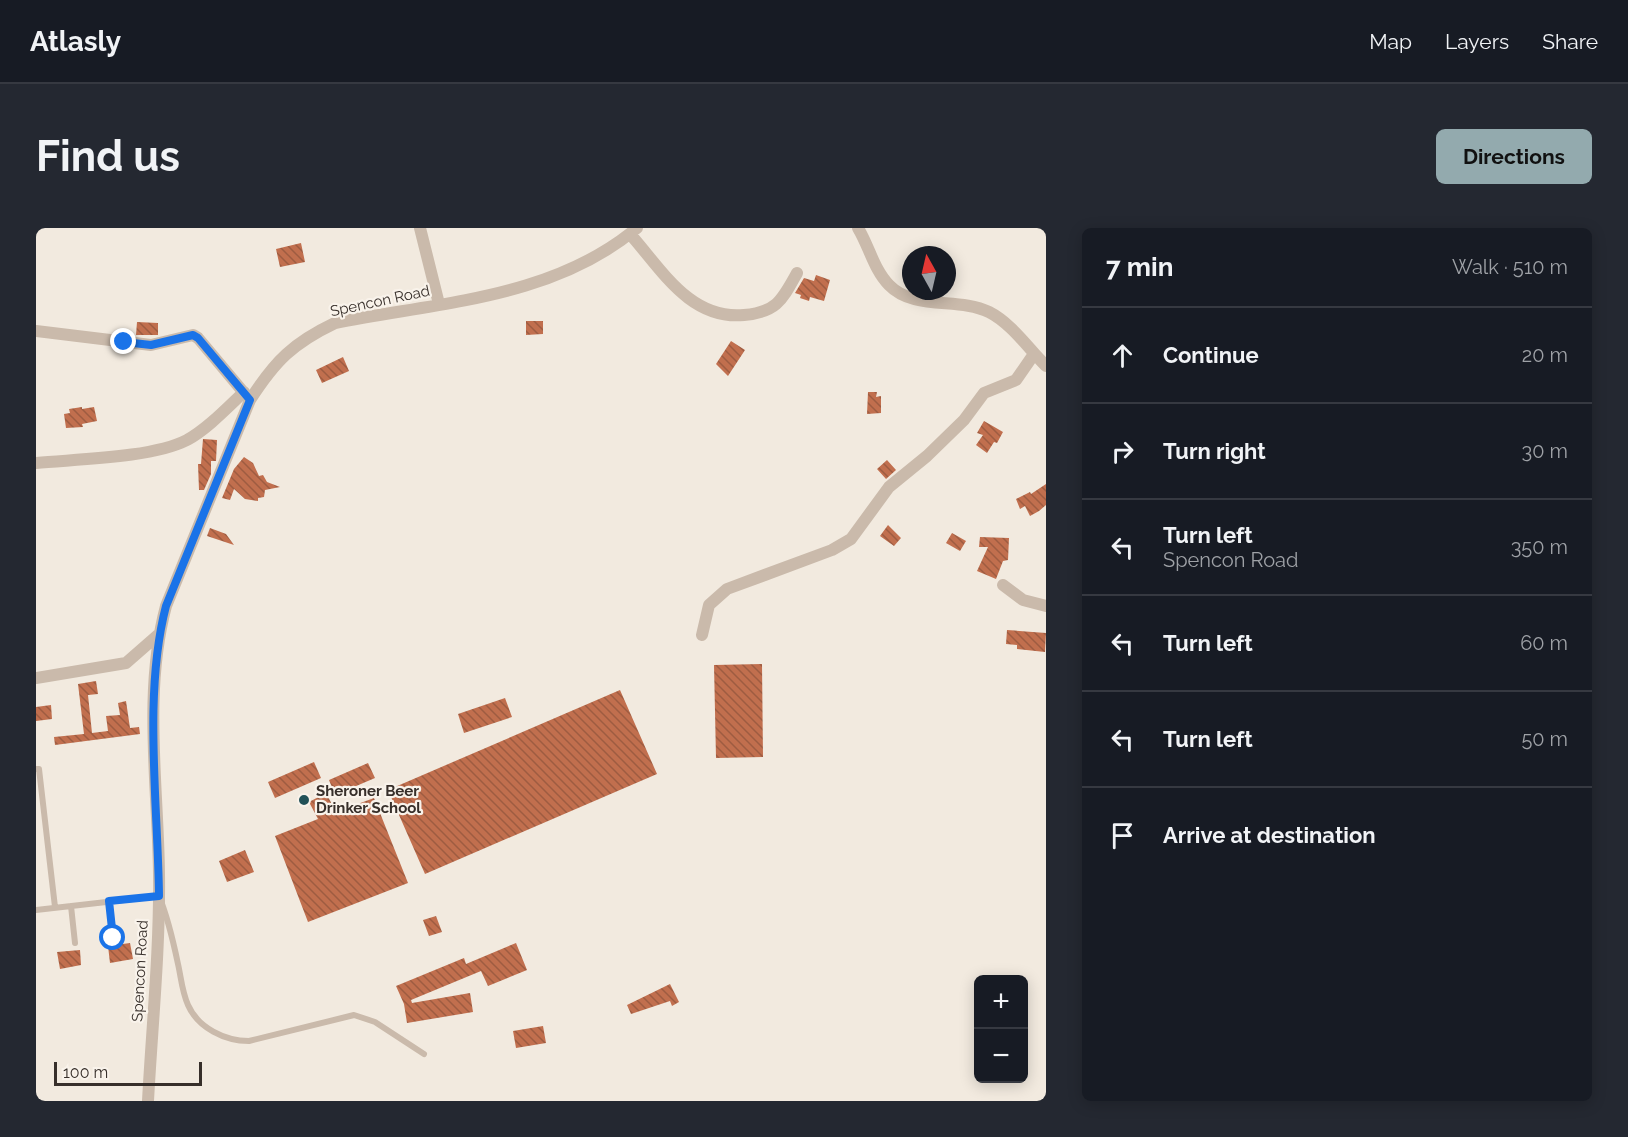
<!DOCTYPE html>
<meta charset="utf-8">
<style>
:root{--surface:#171b24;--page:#242831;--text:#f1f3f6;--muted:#9ea1a6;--line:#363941;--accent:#93aaae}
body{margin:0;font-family:Raleway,sans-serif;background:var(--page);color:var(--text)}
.controls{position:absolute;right:18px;bottom:18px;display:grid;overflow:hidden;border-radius:9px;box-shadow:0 3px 15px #0003}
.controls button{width:54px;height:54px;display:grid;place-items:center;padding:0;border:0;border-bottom:2px solid var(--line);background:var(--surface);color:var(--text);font:30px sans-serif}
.compass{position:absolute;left:866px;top:18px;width:54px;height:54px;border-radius:50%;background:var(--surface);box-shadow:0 3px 15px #0003;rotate:352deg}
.scale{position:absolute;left:18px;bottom:15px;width:148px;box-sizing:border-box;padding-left:6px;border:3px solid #372f2a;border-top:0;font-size:16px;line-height:21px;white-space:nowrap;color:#372f2a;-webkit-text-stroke:4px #f9f3eb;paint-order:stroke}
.stop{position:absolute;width:18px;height:18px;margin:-14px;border:4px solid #1a73e8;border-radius:50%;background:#fff}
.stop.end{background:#1a73e8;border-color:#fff;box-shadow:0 2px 6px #0008}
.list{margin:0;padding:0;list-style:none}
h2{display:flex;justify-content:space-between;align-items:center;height:78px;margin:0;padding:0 24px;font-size:26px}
h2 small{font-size:20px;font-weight:400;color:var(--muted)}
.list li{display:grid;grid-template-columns:39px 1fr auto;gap:18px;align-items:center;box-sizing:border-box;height:96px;padding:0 24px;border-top:2px solid var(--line)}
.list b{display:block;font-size:22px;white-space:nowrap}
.list p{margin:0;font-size:20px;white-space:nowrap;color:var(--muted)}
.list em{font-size:20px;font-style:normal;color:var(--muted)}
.icon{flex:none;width:33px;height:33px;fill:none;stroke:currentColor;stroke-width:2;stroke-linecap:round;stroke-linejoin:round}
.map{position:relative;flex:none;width:1010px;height:873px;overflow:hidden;border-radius:9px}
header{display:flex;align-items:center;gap:36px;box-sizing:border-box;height:84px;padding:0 30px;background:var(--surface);border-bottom:2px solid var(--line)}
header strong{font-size:28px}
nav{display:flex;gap:33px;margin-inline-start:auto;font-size:21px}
.intro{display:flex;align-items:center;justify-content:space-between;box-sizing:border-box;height:144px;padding:0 36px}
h1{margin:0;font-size:42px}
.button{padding:15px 27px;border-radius:9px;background:var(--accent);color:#111;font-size:21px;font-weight:700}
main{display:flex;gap:36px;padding:0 36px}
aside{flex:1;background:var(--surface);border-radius:9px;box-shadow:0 3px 15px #0003}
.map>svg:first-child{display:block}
</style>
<header>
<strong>Atlasly</strong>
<nav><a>Map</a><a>Layers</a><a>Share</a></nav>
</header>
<div class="intro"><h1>Find us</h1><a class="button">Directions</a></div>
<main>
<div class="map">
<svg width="1010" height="873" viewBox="0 0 1010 873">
<defs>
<pattern id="building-back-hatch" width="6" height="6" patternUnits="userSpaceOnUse" patternTransform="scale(1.5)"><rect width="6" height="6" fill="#c16f4e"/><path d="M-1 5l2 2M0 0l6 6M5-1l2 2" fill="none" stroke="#9e5c41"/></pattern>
</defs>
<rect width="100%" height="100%" fill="#f2eadf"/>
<!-- building -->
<path fill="url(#building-back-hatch)" d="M 265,15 L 269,34 L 244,39 L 240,21 Z
M 780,47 L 794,52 L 788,73 L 774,69 L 773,73 L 764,70 L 765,67 L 759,65 L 768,50 L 778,53 Z
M 490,93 L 507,93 L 507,106 L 490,107 Z
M 101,94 L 122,95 L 122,107 L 100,107 Z
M 695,113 L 709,122 L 692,148 L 680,136 Z
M 307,129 L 313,143 L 286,155 L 280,142 Z
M 832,164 L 841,164 L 840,169 L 845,168 L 845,185 L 831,186 Z
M 46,179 L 46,181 L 58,179 L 61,193 L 46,196 L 47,199 L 30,200 L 28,186 L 34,185 L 33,181 Z
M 948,193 L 967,204 L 961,215 L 958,214 L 951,225 L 940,217 L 947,207 L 941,205 Z
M 167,211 L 181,212 L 180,233 L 175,233 L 175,246 L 168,262 L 163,262 L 162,236 L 165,236 Z
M 208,229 L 217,235 L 223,248 L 227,247 L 231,254 L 244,259 L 229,262 L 228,269 L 222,270 L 222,273 L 209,271 L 198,261 L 194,272 L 186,270 L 198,241 Z
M 851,232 L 860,242 L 850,251 L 841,241 Z
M 1010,256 L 1010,277 L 1003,283 L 994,288 L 989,278 L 984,281 L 980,271 L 994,264 L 995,266 Z
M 852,297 L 865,310 L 858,318 L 844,308 Z
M 174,300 L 190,306 L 198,317 L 171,308 Z
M 916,305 L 930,313 L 924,323 L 910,315 Z
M 944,309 L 973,310 L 972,332 L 967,333 L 960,351 L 941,343 L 952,319 L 943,319 Z
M 971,402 L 1010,405 L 1009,424 L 981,421 L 981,417 L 970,416 Z
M 726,436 L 727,529 L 680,530 L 678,437 Z
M 60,453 L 62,466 L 52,467 L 56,505 L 72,503 L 70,488 L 84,487 L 82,475 L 90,473 L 94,500 L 103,499 L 104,506 L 19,517 L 18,509 L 48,506 L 42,456 Z
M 584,462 L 621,546 L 389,646 L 352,562 Z
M 469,470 L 476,489 L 428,505 L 422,486 Z
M 15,477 L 16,491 L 0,493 L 0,479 Z
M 278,534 L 285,550 L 239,570 L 232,554 Z
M 332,535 L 339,550 L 299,567 L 293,552 Z
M 290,565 L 300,584 L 338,570 L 372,655 L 272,694 L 239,608 L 282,591 L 273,574 Z
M 209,622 L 218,644 L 191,654 L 183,633 Z
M 400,688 L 406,704 L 393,708 L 387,692 Z
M 94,715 L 97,731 L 74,735 L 72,718 Z
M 480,715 L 491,742 L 452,758 L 445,743 L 375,772 L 376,775 L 434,765 L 437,784 L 371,795 L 368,776 L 360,758 L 428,730 L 430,736 Z
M 44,722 L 45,737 L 24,741 L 21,724 Z
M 634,756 L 643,774 L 636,778 L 634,773 L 595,786 L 591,777 Z
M 507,798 L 510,815 L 480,820 L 477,803 Z"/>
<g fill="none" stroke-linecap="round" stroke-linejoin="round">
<!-- lane -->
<path stroke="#cabaab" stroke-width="6" d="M 0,541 L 3,541 L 19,679
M 73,673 L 77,710
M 35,678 L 39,715
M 0,682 L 123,668 C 132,690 137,712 142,736 C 145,749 146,764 152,777 C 162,800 189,813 213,813 L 318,787 L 339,794 L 388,826"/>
<!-- street -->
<path stroke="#cabaab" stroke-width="12" d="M 384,0 L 403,76
M 822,0 C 833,18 838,42 853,57 C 878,83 922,69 953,84 C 975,95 993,121 1010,138
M 594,6 C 626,42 654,92 708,87 C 741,84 746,72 761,45
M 0,103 L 115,117 L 157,107 L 162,110 L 214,172
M 0,235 C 41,231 116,230 151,212 C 171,201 191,180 208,164
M 967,357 L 987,372 L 1010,378
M 666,407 L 673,377 L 691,361 L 796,322 L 815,311 L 853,259 L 891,228 L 928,192 L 948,165 L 980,152 L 998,126
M 0,450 L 90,435 L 122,407
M 112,873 C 116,798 124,721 123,646 C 122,558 107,464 130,378 L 214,172 C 239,133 257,115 299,95 C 403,74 516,71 601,0"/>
</g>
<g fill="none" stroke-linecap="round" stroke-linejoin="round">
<!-- route -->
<path stroke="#1a73e8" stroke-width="8" d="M 77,710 L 73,673 L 123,668 C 122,577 107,466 130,378 L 214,172 L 162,110 L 157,107 L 115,117 L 88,114"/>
</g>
<!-- markers -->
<circle fill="#215157" stroke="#f9f3eb" stroke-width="2" cx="268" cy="572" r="6"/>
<g text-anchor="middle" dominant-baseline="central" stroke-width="4.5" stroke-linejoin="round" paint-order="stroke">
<!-- street labels -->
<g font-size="15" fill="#372f2a" stroke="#f9f3eb">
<text transform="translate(344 73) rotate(-12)">Spencon Road</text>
<text transform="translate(104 743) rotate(-87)">Spencon Road</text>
</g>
<!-- poi labels -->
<g font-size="15" font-weight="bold" fill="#372f2a" stroke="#f9f3eb" text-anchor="start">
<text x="280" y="563">Sheroner Beer<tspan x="280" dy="17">Drinker School</tspan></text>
</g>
</g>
</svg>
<div class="controls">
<button>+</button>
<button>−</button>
</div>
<svg class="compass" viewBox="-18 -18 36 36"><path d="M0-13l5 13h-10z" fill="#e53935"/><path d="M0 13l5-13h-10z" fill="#9ea1a6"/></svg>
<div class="scale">100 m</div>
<div class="stop" style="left:77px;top:710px"></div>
<div class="stop end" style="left:88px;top:114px"></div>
</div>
<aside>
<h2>7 min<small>Walk · 510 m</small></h2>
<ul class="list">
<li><svg class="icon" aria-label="ahead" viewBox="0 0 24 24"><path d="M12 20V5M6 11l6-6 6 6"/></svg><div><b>Continue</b></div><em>20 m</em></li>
<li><svg class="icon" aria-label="right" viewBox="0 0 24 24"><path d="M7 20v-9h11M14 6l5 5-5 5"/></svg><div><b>Turn right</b></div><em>30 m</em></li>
<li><svg class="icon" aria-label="left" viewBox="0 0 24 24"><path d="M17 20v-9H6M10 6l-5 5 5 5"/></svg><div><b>Turn left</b><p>Spencon Road</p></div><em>350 m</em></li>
<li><svg class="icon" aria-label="left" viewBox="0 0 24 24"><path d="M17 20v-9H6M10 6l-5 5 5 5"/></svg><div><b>Turn left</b></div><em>60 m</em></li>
<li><svg class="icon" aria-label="left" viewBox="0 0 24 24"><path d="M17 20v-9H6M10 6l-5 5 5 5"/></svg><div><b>Turn left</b></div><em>50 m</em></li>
<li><svg class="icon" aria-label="arrive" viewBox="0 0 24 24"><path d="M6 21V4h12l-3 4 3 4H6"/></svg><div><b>Arrive at destination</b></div></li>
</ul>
</aside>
</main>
